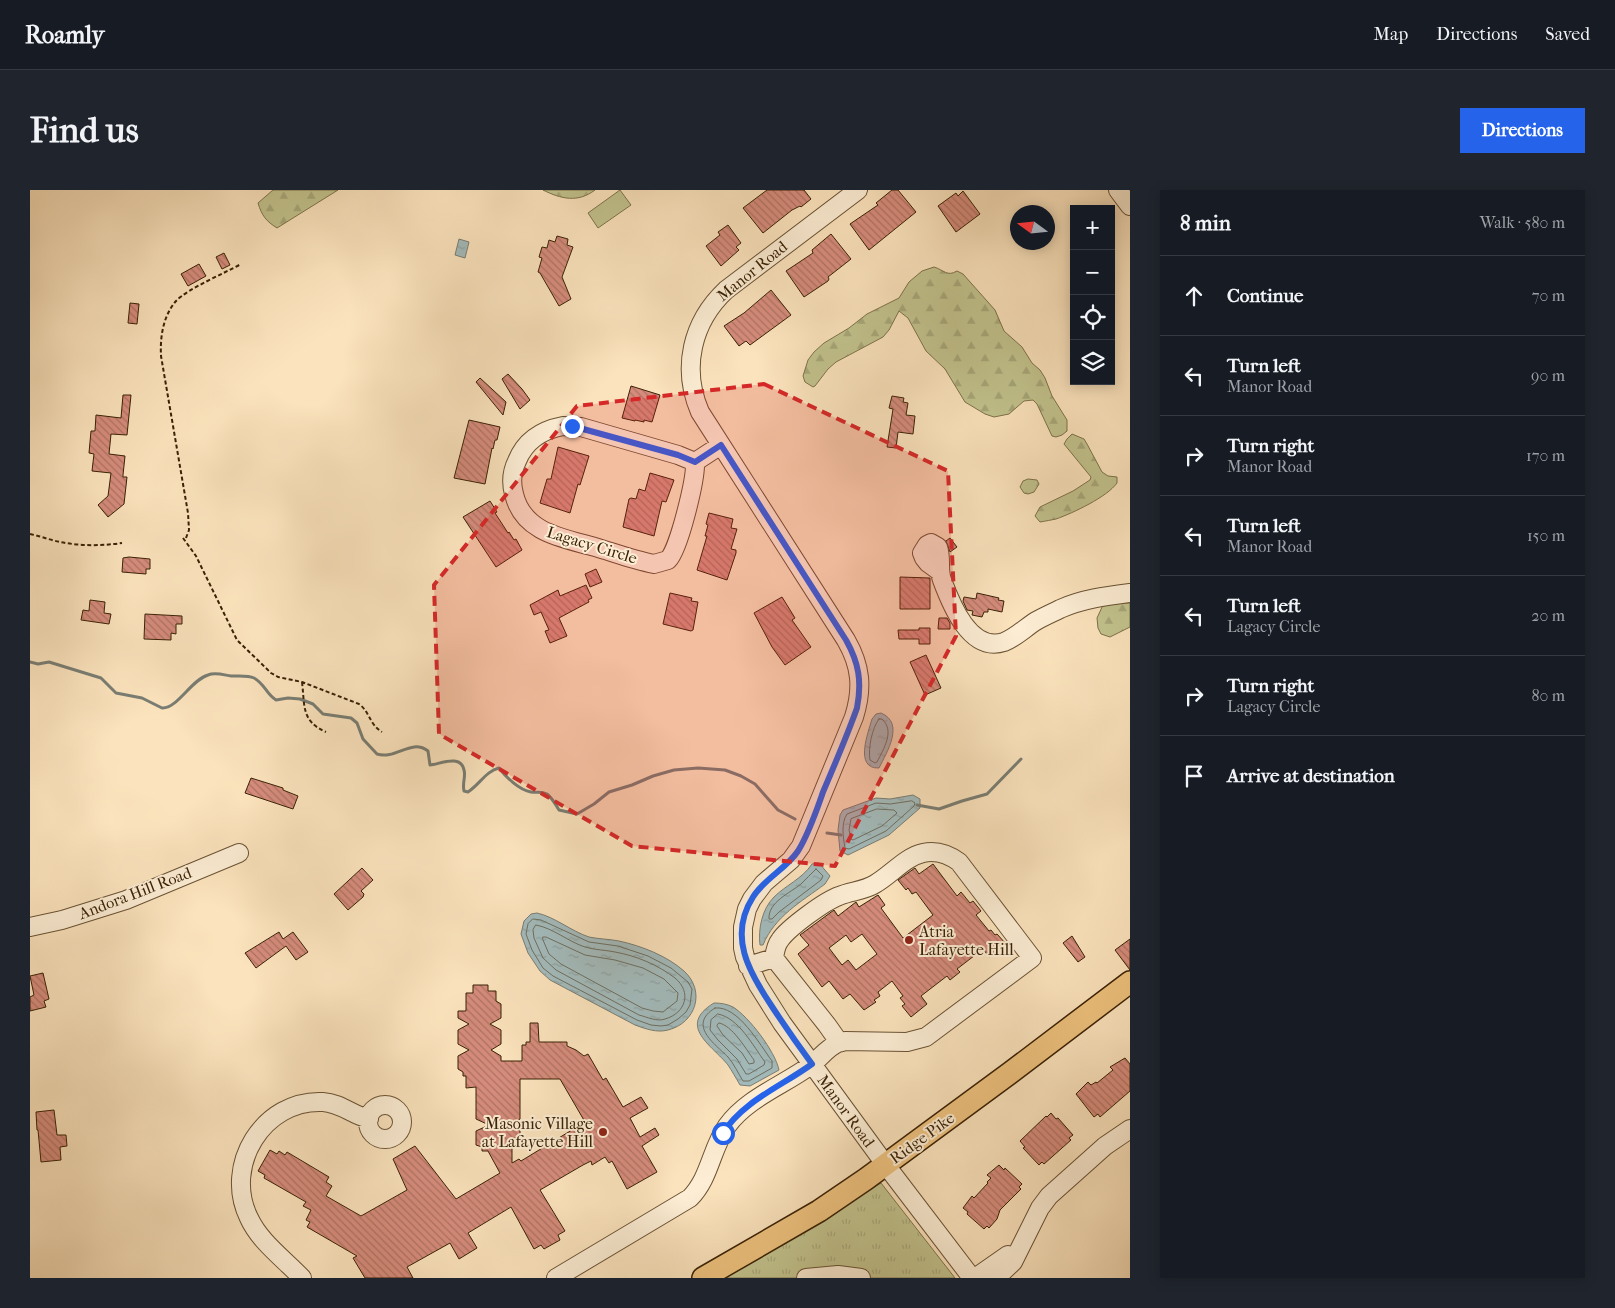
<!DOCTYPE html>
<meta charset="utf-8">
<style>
:root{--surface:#171b24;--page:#20242c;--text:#f1f3f6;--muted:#9ea1a6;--line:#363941;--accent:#2563eb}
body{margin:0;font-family:"IM FELL French Canon",serif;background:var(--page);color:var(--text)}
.controls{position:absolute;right:15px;top:15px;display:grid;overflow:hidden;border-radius:0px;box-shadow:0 2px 12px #0003}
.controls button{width:45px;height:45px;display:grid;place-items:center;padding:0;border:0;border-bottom:1px solid var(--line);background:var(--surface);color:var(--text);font:25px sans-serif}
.compass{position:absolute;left:980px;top:15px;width:45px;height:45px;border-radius:50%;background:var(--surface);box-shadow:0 2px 12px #0003;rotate:285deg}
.stop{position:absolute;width:15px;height:15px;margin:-11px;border:4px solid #2563eb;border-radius:50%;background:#fff}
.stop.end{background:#2563eb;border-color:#fff;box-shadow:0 1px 5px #0008}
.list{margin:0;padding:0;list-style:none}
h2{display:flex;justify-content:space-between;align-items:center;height:65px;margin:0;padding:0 20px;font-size:21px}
h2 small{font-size:16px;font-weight:400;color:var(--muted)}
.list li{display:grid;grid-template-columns:32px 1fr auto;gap:15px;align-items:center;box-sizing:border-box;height:80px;padding:0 20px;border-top:1px solid var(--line)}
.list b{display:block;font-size:19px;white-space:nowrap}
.list p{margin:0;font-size:16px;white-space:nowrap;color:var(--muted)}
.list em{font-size:16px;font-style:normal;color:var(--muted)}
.icon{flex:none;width:28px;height:28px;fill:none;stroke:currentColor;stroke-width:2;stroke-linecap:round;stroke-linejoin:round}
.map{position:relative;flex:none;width:1100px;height:1088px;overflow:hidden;border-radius:0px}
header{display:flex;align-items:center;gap:30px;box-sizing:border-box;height:70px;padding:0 25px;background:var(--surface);border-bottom:1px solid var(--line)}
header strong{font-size:24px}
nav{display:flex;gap:28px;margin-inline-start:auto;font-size:18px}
.intro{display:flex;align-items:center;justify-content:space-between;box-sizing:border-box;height:120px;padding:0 30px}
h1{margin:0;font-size:35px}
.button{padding:12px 22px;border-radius:0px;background:var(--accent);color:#fff;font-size:18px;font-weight:700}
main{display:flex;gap:30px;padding:0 30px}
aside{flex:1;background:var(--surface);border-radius:0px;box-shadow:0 2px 12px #0003}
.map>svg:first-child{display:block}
</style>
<header>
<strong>Roamly</strong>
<nav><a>Map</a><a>Directions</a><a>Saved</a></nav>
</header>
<div class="intro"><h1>Find us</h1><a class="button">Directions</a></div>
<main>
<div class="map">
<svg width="1100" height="1088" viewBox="0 0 1100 1088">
<defs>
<pattern id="grass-tufts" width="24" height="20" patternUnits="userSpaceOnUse" patternTransform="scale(1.25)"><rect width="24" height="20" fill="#c2c38e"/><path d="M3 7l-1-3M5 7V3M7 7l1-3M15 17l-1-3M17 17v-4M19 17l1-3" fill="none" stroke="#a7a779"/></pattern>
<pattern id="forest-firs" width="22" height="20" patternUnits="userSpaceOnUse" patternTransform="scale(1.25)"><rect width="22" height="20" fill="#c2c38e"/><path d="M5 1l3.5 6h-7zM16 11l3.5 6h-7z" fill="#a7a779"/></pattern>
<pattern id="water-ripples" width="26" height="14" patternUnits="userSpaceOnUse" patternTransform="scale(1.25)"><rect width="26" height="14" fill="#a3bbbc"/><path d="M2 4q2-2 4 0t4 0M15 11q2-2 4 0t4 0" fill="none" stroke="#8da0a0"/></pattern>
<pattern id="building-back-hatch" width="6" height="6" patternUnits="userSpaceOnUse" patternTransform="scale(1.25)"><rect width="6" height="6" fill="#d68c7c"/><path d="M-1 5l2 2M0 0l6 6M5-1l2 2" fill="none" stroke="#af7264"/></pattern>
</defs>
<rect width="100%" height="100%" fill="#fbe3bd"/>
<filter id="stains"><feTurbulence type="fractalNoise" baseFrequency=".004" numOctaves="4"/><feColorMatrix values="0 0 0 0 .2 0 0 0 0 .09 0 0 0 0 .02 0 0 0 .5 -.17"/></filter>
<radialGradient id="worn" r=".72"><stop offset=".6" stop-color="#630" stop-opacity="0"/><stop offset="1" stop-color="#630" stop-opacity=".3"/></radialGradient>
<!-- grass -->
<path fill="url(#grass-tufts)" stroke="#7e724a" d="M 851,993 L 925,1088 L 688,1088 Z"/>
<!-- forest -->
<path fill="url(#forest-firs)" stroke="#7e724a" d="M 243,0 L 308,0 L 247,38 C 236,31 232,26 228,13 Z
M 513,0 L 565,0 C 548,13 531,9 513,0 Z
M 904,77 C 914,80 917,87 927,81 L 933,84 L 965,120 L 974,141 L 992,157 L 1002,173 L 1010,180 L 1015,188 L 1022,206 L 1037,230 L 1037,241 L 1032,245 L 1026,247 L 1022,246 L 1007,214 L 1003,210 L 994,211 L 979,224 L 964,227 L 955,224 L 935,212 L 915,179 L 896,161 L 878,128 L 869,121 L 859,140 L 853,147 L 806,172 L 798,179 L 785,196 L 783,197 L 775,192 L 773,186 L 778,170 L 784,162 L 794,153 L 819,138 L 837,124 L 869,108 L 879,92 L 892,81 Z
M 1042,244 L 1054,249 L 1057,254 L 1072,282 L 1078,286 L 1087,287 L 1087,293 C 1077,307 1043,323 1026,329 C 1021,330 1016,331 1010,332 L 1005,326 L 1010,317 L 1043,301 L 1060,290 L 1061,287 L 1034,254 L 1037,249 Z
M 998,289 L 1007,290 L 1009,294 L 1004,302 L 998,304 L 994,303 L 990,297 L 993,291 Z
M 1079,413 L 1100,413 L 1100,437 L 1080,447 L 1071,444 L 1068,438 L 1067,428 L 1073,415 Z"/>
<!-- park -->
<path fill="#c2c38e" stroke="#7e724a" d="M 590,0 L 601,15 L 568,38 L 558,23 Z"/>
<!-- water -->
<path fill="url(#water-ripples)" stroke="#797d73" d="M 429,49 L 439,52 L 435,68 L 425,65 Z
M 851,523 C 875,533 857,562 849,578 C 824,579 838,543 842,529 L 846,524 Z
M 883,605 L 890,609 L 890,618 L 859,645 L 818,665 L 810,661 L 808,640 L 810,625 L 813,620 L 846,608 L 860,609 Z
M 789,673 L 800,686 L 795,694 C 771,712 745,726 733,755 L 730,755 C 728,739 732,719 744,707 C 756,695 772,689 782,674 Z
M 507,723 C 525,727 541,741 559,747 C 568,749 579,749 589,751 C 612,756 637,766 654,781 C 676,801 666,833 638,840 C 627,843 616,839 605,835 L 520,790 L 510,781 L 498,763 L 491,744 L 494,731 L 501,724 Z
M 684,813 C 691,813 697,814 703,817 C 719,827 745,861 749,880 L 720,896 L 710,895 C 706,888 702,881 698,875 C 683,856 646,836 684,813 Z"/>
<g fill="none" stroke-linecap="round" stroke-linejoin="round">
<!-- shore -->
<path stroke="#6e6e60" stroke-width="1" d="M 849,529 L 852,529 C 865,541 854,558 847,572 L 845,573 L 840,570 C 838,558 842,538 849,529 Z
M 882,611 L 885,613 L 884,616 L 856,641 L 819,659 L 815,658 C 813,647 811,633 817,624 L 846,613 L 860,614 Z
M 847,619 L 864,620 L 867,623 L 852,636 L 823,650 L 821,649 L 819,640 L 821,629 Z
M 786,679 L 793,686 L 791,690 L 749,722 L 742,729 L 739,729 C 738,712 760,703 771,694 C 776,689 781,684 786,679 Z
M 503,729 L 511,730 L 559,752 L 588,756 L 618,766 L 641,778 L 658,792 L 662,799 L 660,815 L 656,822 L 648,829 L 638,835 L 631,836 L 621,835 L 607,830 L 523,786 L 513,778 L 502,760 L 496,744 L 498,734 Z
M 506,735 C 523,738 539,752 555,757 C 565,760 576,760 585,762 C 607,766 628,775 645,788 C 662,802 656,823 635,829 C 627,832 617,827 609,825 L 526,780 L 513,768 L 504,748 L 503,740 Z
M 513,747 L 516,747 L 555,765 L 585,770 L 613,778 L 634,789 L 648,803 L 647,811 L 633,822 L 623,821 L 612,818 L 531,774 L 519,764 L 513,750 Z
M 685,818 C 708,815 730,855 742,871 L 742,878 L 719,891 L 713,891 C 708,883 704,874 698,867 C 685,854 657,835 685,818 Z
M 688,824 C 709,828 723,856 735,872 L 734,875 L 719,884 L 716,884 L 707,869 L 688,850 L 680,840 L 681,830 Z
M 689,833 C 702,835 716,859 724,870 L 724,873 L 719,874 L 712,863 L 693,845 L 687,836 Z"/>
<!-- stream -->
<path stroke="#797d73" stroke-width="3" d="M 0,472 L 8,474 L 19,472 L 71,488 L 86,503 L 112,508 L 132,518 C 147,519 161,490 178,485 C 185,482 194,485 201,486 C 209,486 218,485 224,488 C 235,494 236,504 246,510 L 258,508 L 270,509 L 283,514 L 293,524 L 321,528 L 327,533 L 333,549 L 347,564 C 366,570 381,548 398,561 L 400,575 C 410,574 431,564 434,580 C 436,587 432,593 434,601 L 438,602 C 450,594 456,581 469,578 C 476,587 489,600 501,602 C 507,603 511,601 517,604 C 523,609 525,614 529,620 L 547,624 L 564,614 L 579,602 L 602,595 L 623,586 L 644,580 L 668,578 L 695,580 L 711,586 L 725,594 L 748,620 L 765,629
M 887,615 L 909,619 L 932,611 L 957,604 L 991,569
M 797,643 L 811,645"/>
</g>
<!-- building -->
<path fill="url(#building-back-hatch)" stroke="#392105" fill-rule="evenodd" d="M 737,0 L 774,0 L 781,9 L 771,17 L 770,16 L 762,20 L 733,43 L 713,18 Z
M 862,0 L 868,0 L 886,22 L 839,60 L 820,34 L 848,15 L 846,13 Z
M 933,1 L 950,24 L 926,42 L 908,16 L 926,3 L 928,6 Z
M 698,35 L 711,53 L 706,57 L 709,60 L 691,76 L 676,56 L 690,45 L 688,42 Z
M 801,44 L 821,69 L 798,87 L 799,89 L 798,91 L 774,107 L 756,81 L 783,63 L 782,60 Z
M 527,46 L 538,49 L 537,55 L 543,57 L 532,87 L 541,109 L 529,116 L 510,83 L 508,82 L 512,68 L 509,67 L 512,57 L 517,58 L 519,50 L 525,52 Z
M 194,63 L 200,75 L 192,79 L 186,67 Z
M 169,74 L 176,86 L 158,96 L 151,84 Z
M 741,100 L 761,125 L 720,155 L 716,151 L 709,156 L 694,136 L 714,123 Z
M 100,113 L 109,114 L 107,134 L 98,133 Z
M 478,184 L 492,199 L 500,210 L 490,219 L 472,189 Z
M 450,188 L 476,212 L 473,225 L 446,192 Z
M 601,196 L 630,205 L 622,232 L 614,230 L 614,232 L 605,230 L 605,231 L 592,228 Z
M 93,205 L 101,205 L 97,245 L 81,244 L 79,264 L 95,266 L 93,285 L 93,287 L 97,287 L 94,314 L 78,327 L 68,315 L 78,306 L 81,283 L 62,281 L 64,264 L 59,263 L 61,241 L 65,241 L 66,225 L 91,228 Z
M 862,206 L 874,208 L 873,212 L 878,213 L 876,225 L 885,226 L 883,244 L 868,242 L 866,258 L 857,257 L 863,219 L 859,218 Z
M 439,230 L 470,237 L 467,250 L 465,250 L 463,259 L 462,258 L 455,294 L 424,288 Z
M 528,257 L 559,266 L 550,295 L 548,294 L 540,323 L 510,313 L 517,289 L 521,289 Z
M 620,283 L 644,290 L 636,312 L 632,311 L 624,346 L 593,337 L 599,309 L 601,308 L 606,309 L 609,299 L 615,301 Z
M 460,311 L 467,322 L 465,323 L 478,343 L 479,342 L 484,350 L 486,349 L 492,360 L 466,377 L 433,327 Z
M 679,323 L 703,329 L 701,338 L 707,339 L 701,359 L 706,360 L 706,363 L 697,390 L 667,380 L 677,346 L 675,346 L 678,335 L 676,334 Z
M 920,348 L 927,357 L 920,362 L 916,351 Z
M 99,367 L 120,369 L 120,379 L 116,379 L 116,384 L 92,382 L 93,368 Z
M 566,379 L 572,392 L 560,397 L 555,384 Z
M 870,387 L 900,388 L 900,419 L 870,419 Z
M 556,395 L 562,408 L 558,410 L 559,412 L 557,413 L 529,428 L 537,446 L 520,453 L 515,441 L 519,440 L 511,422 L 504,425 L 500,415 L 528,400 L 530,406 Z
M 640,403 L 662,408 L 661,411 L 668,412 L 663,440 L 661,441 L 633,434 Z
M 947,403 L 969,408 L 968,410 L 974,411 L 972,422 L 958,419 L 958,422 L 954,422 L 952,427 L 942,425 L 943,421 L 937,420 L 933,411 L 934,407 L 946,409 Z
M 752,407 L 765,428 L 762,430 L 781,457 L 755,475 L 742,457 L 724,423 Z
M 60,410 L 75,412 L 74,423 L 81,424 L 79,434 L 51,430 L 53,420 L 59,421 Z
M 115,424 L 152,426 L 152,434 L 146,434 L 146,444 L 141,443 L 141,450 L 114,449 Z
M 909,428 L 917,428 L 920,433 L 920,439 L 908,439 Z
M 889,438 L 900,438 L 900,454 L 889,454 L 889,449 L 869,449 L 868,440 L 889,440 Z
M 896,465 L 911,498 L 895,505 L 880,472 Z
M 221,588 L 253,598 L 253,600 L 268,606 L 263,619 L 215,603 Z
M 903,674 L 927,706 L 931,702 L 940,713 L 943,711 L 951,721 L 946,725 L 959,741 L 961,740 L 965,745 L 967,744 L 976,754 L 959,767 L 953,759 L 927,779 L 930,782 L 920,790 L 917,786 L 891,806 L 897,814 L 881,827 L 872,816 L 875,814 L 870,808 L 873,806 L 862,791 L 848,802 L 850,806 L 844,810 L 846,812 L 834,820 L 820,804 L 813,809 L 799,791 L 792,797 L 768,764 L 779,755 L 770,745 L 804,720 L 808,726 L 826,712 L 829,717 L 848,705 L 855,715 L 851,718 L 873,748 L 903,725 L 886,702 L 882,704 L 878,698 L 876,700 L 868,690 L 885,678 L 889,684 ZM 832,744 L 847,764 L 826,780 L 818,770 L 812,775 L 799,758 L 816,745 L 821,752 Z
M 332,678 L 343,690 L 331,701 L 334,704 L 333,707 L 318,720 L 304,704 Z
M 249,742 L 253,749 L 263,742 L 278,762 L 266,770 L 256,756 L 226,778 L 215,763 Z
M 1042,746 L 1055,767 L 1048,772 L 1033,753 Z
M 1100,749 L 1100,780 L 1085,760 Z
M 13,783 L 19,809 L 14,811 L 16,817 L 0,821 L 0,807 L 4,805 L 0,786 Z
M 443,795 L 458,795 L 458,801 L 466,801 L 466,811 L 471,814 L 471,828 L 460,834 L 471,840 L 471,854 L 461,860 L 471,866 L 471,871 L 492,871 L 492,855 L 496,855 L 496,852 L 500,852 L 500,833 L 508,833 L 509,852 L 537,852 L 537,856 L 546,860 L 554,866 L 558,864 L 573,890 L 576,888 L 593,917 L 611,907 L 618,918 L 600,928 L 610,947 L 625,938 L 629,945 L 612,956 L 627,982 L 597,999 L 582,971 L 579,973 L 575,967 L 562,975 L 561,971 L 553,975 L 510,1000 L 535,1041 L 528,1045 L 530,1050 L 514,1059 L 511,1055 L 504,1059 L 481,1017 L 438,1043 L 447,1058 L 429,1069 L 420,1053 L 377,1077 L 383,1088 L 335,1088 L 323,1068 L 327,1066 L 277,1037 L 280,1032 L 276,1030 L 281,1020 L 273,1016 L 276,1012 L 234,988 L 235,985 L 228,981 L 240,960 L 247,964 L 249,961 L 255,965 L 257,962 L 299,987 L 296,992 L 302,996 L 296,1006 L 331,1026 L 377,1000 L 363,969 L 385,956 L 426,1009 L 470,983 L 458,961 L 452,961 L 452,957 L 446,955 L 446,941 L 459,935 L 446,929 L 446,897 L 436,898 L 436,886 L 433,886 L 433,882 L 428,879 L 428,866 L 439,860 L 428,854 L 428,840 L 439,834 L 428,828 L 428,821 L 436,821 L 436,803 L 443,803 ZM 490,889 L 530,889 L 555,932 L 491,971 L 489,969 L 482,973 L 482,948 L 490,948 L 490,941 L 480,935 L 490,929 Z
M 1095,868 L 1100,874 L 1100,901 L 1070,927 L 1068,924 L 1064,927 L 1046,904 L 1058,892 L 1061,895 L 1066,892 L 1067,893 L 1083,880 L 1080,877 Z
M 24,920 L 27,945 L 36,945 L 37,956 L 30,957 L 31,970 L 11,972 L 8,940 L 7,940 L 6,922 Z
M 1021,923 L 1026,929 L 1028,928 L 1043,945 L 1039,948 L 1041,950 L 1014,974 L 1012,972 L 1009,975 L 993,958 L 995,957 L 990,951 L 1016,926 L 1017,927 Z
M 969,975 L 974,980 L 975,978 L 992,994 L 989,997 L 991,999 L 970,1020 L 967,1029 L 959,1038 L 957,1036 L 954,1039 L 937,1024 L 938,1022 L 933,1018 L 942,1006 L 944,1008 L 958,993 L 957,992 L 961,988 L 957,985 Z"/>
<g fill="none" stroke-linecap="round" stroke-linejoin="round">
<!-- minor casing -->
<g stroke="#6a5233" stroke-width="20">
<path id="minor" d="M 828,0 L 696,100 C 662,132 651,178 670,222 L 816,450 C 831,476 833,498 824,527 L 771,656 L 761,670 L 734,693 L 722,709 L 717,719 L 713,737 L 713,758 L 715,767 L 728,795 L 752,833 L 855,974 L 942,1088
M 1088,0 L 1100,16
M 533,236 L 551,237 L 648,265 L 665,272 C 666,289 649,359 638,370 L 624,374 C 604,370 585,363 565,357 C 533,348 493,343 484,304 C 481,293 482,281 487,271 C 495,251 512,240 533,236 Z
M 665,272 L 691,255
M 909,381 L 898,373 L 894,368 L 892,363 L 897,355 L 901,353 L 908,357 C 912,369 908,379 912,390 C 921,414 940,463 974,452 C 985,448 995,438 1006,431 C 1013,427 1022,423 1030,419 C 1052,409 1076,406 1100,403
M 0,737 L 32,730 L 96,710 L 209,663
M 744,768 L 797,835 L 809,852
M338 932a17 17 0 1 1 34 0a17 17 0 1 1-34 0Z
M 272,1088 C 254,1069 230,1052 219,1028 C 193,976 233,909 293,912 C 311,913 322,925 339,929
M 526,1088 L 660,1008 C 680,988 681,959 697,936 C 717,908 754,895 781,875 C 790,868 798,857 808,853 C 810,852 814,852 815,851 L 877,852 L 896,847 L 1002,768 L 929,672 C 918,664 906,660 893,663 C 875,667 861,685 845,694 C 834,701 820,701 809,706 C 795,711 758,738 750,750 C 746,755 745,761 744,768 L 718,776
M 776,1088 L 808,1085 L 831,1088
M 945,1088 L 978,1065
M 966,1088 L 983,1072 L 1010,1018 L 1019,1006 L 1075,956 L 1100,939"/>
</g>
<!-- major casing -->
<g stroke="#392105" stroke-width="24">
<path id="major" d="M 673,1088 L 789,1021 L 836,989 L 980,883 L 1100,792"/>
</g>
<!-- path -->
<path stroke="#392105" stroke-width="2" stroke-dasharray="4 2.5" stroke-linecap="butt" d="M 0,344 C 10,346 20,350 30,352 C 50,356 72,356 92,353
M 153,348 L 166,366 L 207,450 L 241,483 L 248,487 L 272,492 L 329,514 C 340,522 339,534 352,542
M 156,348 L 159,340 L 158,323 L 131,166 C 130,147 133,126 146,111 C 157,99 195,83 211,74
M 272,492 C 275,516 271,531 296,542"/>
<!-- minor -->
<use href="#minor" stroke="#fcedd4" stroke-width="18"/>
<!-- major -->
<use href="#major" stroke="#eec27e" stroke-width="21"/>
</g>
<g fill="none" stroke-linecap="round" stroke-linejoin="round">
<!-- route -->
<path stroke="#2563eb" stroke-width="6" d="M 542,236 L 648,265 L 665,272 L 691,255 L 816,450 C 829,473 832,492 827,518 C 817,546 805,574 793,602 C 786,622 779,643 768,661 C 756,679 735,688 723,707 C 698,746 719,782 741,815 C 754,835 768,855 782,874 C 752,896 713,911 693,943"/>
</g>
<!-- marked area -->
<path fill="#d62828" fill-opacity="0.2" stroke="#d62828" stroke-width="4" stroke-dasharray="10 6" stroke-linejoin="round" d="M 734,194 L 918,281 L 926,446 L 805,676 L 602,656 L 409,544 L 404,395 L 547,216 Z"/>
<!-- markers -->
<g fill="#8f2418" stroke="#fcedd4" stroke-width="2">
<circle cx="879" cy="750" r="5"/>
<circle cx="573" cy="942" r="5"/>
</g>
<g text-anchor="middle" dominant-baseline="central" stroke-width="4" stroke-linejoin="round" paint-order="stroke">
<!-- street labels -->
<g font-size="16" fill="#392105" stroke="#fcedd4">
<text transform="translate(722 81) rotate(-39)">Manor Road</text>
<text transform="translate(562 355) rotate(17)">Lagacy Circle</text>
<text transform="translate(105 703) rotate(-21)">Andora Hill Road</text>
<text transform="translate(816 921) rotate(54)">Manor Road</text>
<text transform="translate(892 948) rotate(-36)">Ridge Pike</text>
</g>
<!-- poi labels -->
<g font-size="16" fill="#392105" stroke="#fcedd4" text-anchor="start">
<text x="889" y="741">Atria<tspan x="889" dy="18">Lafayette Hill</tspan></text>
<text x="563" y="933" text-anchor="end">Masonic Village<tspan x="563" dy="18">at Lafayette Hill</tspan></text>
</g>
</g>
<rect width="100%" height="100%" filter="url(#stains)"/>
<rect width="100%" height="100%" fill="url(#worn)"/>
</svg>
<div class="controls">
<button>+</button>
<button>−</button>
<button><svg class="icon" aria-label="locate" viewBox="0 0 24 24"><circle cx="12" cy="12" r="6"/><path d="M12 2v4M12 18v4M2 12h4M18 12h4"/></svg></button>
<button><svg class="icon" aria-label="layers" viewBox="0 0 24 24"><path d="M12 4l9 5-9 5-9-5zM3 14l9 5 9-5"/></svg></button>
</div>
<svg class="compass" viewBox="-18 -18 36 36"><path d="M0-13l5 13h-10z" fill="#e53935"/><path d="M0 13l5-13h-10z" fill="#9ea1a6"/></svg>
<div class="stop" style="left:693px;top:943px"></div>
<div class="stop end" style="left:542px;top:236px"></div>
</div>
<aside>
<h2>8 min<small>Walk · 580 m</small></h2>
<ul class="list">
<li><svg class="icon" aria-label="ahead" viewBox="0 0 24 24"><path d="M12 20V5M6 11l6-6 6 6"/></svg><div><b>Continue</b></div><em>70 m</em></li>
<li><svg class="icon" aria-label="left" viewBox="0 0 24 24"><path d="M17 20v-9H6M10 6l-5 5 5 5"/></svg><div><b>Turn left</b><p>Manor Road</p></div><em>90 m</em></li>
<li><svg class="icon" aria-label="right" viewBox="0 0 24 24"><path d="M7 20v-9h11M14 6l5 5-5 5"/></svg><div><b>Turn right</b><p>Manor Road</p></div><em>170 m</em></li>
<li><svg class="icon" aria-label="left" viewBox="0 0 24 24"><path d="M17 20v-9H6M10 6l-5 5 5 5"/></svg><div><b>Turn left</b><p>Manor Road</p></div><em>150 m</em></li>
<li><svg class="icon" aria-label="left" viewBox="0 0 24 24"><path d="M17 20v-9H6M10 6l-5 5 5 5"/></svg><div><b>Turn left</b><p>Lagacy Circle</p></div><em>20 m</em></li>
<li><svg class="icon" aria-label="right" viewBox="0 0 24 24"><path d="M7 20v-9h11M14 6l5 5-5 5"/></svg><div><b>Turn right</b><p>Lagacy Circle</p></div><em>80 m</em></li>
<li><svg class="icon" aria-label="arrive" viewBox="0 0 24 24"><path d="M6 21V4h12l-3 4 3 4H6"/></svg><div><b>Arrive at destination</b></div></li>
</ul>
</aside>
</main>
